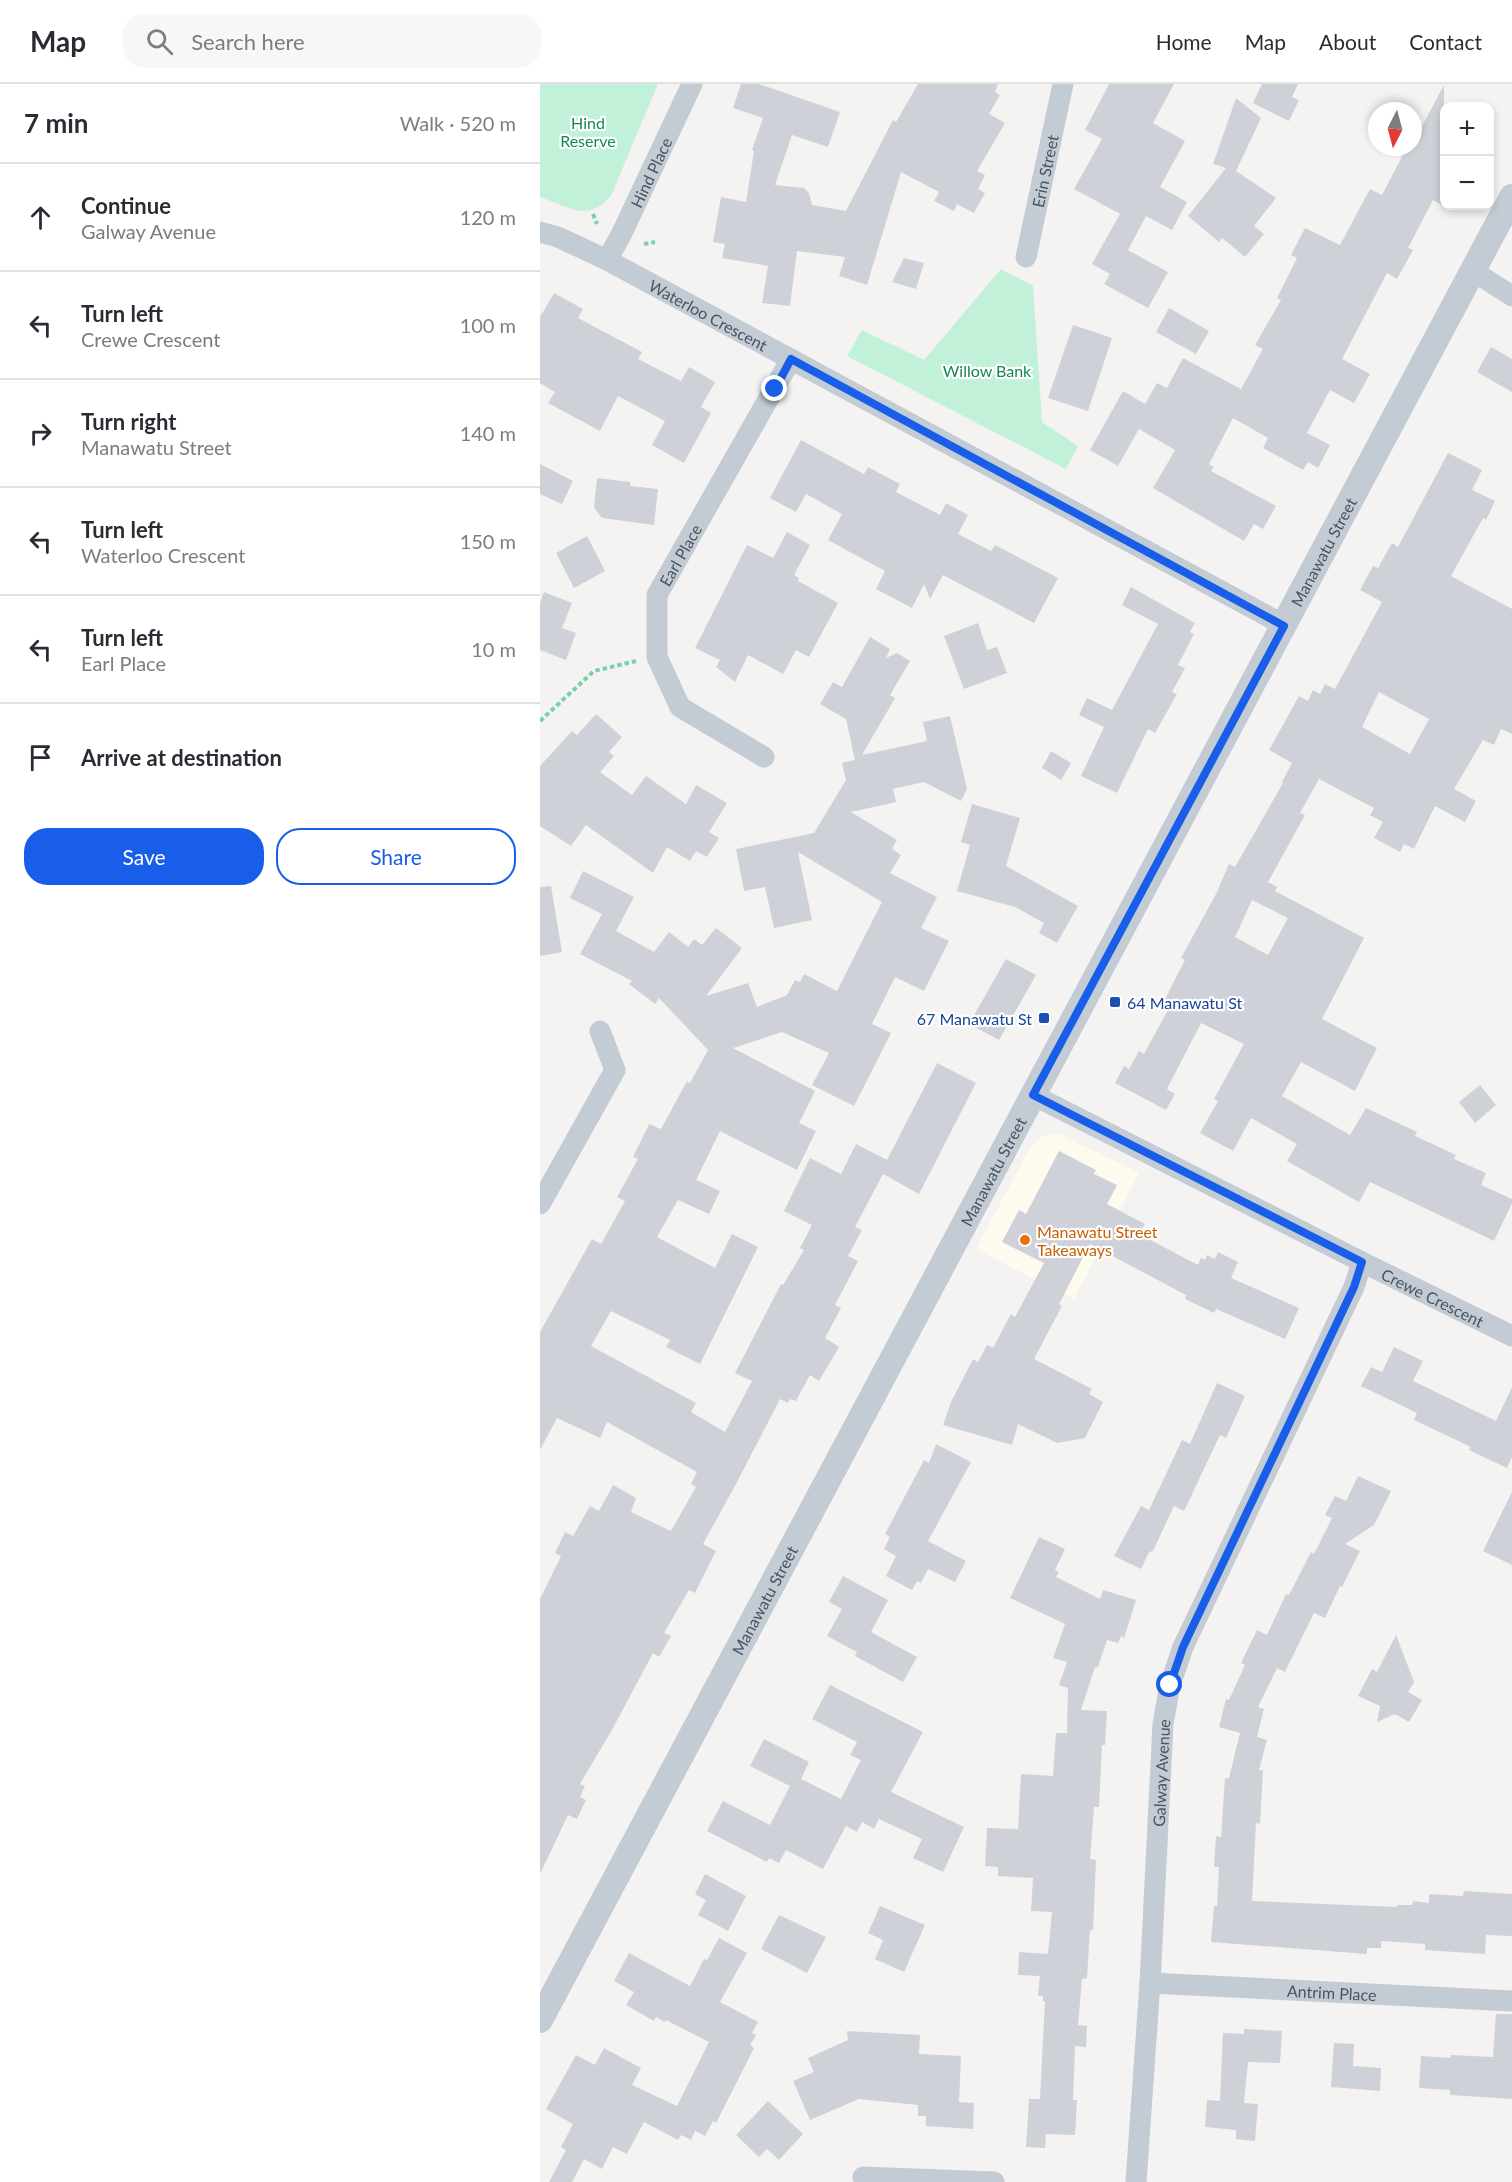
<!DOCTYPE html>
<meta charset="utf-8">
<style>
:root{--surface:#fff;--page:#f7f7f7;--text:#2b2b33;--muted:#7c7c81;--line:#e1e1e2;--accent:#185ee9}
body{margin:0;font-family:Lato,sans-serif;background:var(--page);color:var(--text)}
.controls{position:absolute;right:18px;top:18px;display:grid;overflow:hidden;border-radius:12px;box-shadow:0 3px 9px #0003}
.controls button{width:54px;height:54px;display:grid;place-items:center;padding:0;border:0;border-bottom:2px solid var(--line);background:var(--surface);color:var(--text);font:30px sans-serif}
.compass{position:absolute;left:828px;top:18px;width:54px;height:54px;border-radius:50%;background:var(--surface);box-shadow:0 3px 9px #0003;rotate:186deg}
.stop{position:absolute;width:18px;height:18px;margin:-14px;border:4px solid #185ee9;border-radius:50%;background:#fff}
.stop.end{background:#185ee9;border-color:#fff;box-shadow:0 2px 6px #0008}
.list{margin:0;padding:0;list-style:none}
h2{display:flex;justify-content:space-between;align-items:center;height:78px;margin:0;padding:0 24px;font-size:26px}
h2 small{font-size:20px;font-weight:400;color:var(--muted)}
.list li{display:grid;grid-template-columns:39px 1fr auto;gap:18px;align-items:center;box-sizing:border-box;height:108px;padding:0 24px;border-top:2px solid var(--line)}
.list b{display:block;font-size:22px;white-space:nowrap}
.list p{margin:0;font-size:20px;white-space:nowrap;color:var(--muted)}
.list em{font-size:20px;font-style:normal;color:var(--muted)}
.actions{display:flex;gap:12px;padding:18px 24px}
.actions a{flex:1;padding:14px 0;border:2px solid var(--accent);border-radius:24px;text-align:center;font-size:21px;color:var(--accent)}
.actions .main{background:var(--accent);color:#fff}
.icon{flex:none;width:33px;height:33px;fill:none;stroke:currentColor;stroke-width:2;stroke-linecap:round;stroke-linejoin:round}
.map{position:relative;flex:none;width:972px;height:2098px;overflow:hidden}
header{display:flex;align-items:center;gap:36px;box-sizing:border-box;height:84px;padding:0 30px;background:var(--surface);border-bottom:2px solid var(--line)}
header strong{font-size:28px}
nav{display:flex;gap:33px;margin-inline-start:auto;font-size:21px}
.search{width:420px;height:54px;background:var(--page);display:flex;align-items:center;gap:15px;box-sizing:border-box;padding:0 21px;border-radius:24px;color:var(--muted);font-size:22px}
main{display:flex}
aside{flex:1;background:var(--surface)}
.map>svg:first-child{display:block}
</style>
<header>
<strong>Map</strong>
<div class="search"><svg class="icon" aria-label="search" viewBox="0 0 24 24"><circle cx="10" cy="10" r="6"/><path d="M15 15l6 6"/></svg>Search here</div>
<nav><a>Home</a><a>Map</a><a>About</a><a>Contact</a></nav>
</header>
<main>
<aside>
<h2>7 min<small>Walk · 520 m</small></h2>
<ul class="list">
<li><svg class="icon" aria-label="ahead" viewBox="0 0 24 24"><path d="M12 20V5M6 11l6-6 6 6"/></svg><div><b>Continue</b><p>Galway Avenue</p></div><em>120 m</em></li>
<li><svg class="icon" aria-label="left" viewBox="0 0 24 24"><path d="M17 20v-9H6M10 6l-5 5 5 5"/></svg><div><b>Turn left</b><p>Crewe Crescent</p></div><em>100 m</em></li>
<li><svg class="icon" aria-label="right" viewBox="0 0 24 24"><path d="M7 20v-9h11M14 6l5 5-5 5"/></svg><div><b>Turn right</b><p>Manawatu Street</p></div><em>140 m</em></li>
<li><svg class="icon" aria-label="left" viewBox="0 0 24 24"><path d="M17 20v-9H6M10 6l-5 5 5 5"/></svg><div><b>Turn left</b><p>Waterloo Crescent</p></div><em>150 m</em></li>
<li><svg class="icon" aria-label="left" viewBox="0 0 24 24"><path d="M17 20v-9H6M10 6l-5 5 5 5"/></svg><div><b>Turn left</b><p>Earl Place</p></div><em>10 m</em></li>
<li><svg class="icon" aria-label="arrive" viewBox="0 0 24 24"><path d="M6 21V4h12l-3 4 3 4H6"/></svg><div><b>Arrive at destination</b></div></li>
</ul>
<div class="actions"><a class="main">Save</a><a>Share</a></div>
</aside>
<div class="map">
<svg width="972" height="2098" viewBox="0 0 972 2098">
<rect width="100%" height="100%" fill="#f5f3f2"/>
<!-- commercial -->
<path fill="#fdfaee" d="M 519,1050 L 599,1089 L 534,1215 L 436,1165 L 490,1064 L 501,1052 Z"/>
<!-- green -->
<path fill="#c2f1d9" d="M 0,0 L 118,0 L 71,112 C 47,139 29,123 0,113 Z
M 461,185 L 493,202 L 502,338 L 538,362 L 526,385 L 307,272 L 322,246 L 384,276 Z"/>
<!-- building -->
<path fill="#ced1d8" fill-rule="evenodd" d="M 201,0 L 219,0 L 300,28 L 288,63 L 252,51 L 235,101 L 264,104 L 269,109 L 272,121 L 306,127 L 353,36 L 356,38 L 378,0 L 458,0 L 455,8 L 460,11 L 449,30 L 465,39 L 437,87 L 445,91 L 438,105 L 445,109 L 434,129 L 417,120 L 414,127 L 394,117 L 399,108 L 361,88 L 327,201 L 299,192 L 305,173 L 257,167 L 250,222 L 222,219 L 228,182 L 182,174 L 185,160 L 173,158 L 181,113 L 206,118 L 214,67 L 212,66 L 223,34 L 193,24 Z
M 569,0 L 634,0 L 613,39 L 645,57 L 620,103 L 647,118 L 632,146 L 606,132 L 588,166 L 628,188 L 608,224 L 564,200 L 570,190 L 552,180 L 580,130 L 534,105 L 562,55 L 545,46 Z
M 722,0 L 758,0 L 752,13 L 759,16 L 749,37 L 713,19 Z
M 904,1 L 904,122 L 893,116 L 868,164 L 873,166 L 857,195 L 847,189 L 802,275 L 830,290 L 814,319 L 790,306 L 767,349 L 790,361 L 778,384 L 768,378 L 763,386 L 723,364 L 728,354 L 693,334 L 669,380 L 674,383 L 671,387 L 736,422 L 723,445 L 714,440 L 704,457 L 613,404 L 635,366 L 599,345 L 578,382 L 550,366 L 583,307 L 605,320 L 617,299 L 627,304 L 643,274 L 701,305 L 723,265 L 715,261 L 741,216 L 737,214 L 757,174 L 751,171 L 765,144 L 800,161 L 830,105 L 842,111 L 867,63 L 873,63 L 873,59 Z
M 696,14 L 721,34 L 696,87 L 736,114 L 714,142 L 724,150 L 705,173 L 682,154 L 679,158 L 648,132 L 686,84 L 673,80 Z
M 364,174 L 384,179 L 376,205 L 352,198 Z
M 14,209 L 43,225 L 38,234 L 102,268 L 98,275 L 141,297 L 149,283 L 175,298 L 161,323 L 171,329 L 144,379 L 112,361 L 125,337 L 78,312 L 60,347 L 8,319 L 15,308 L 0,299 L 0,233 Z
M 629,224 L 669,247 L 656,270 L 616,248 Z
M 533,241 L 572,254 L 548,327 L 508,314 Z
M 951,263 L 972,275 L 972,308 L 937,288 Z
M 261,356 L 324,390 L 328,383 L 360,400 L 356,408 L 400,431 L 406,419 L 428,431 L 418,450 L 451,467 L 455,461 L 518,494 L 494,539 L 403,491 L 390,515 L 384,500 L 372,524 L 336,505 L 345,487 L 288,456 L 302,430 L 266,410 L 256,428 L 230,414 Z
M 908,369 L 942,386 L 932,406 L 955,417 L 946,436 L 943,434 L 911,492 L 972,525 L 972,650 L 961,645 L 954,661 L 943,656 L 914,705 L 936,717 L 925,738 L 895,722 L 874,765 L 864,760 L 860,768 L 834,754 L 843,738 L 830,731 L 834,724 L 779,695 L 760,729 L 765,731 L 728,798 L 737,803 L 735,807 L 824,854 L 782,935 L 837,964 L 815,1007 L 761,978 L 742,1012 L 810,1051 L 826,1024 L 877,1048 L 875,1052 L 916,1071 L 914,1075 L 946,1089 L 941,1101 L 972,1115 L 972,1119 L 954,1157 L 830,1098 L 819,1118 L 747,1077 L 757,1060 L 711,1034 L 693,1067 L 660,1049 L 678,1017 L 674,1015 L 704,960 L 661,939 L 627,1005 L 635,1010 L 626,1026 L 575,999 L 584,982 L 589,985 L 599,967 L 604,970 L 629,924 L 622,921 L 645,876 L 641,874 L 676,810 L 689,780 L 695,783 L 743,699 L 742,698 L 752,679 L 729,666 L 759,612 L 768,617 L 773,606 L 780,610 L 785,600 L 795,605 L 842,518 L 820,506 L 833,482 L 838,484 L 852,459 L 858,463 ZM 839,608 L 889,635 L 870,670 L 822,643 ZM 712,816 L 748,834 L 728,871 L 695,853 Z
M 0,380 L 33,397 L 22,420 L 0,410 Z
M 57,394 L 90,398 L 90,402 L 118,405 L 114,441 L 62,434 L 54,424 Z
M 247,448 L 270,461 L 254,491 L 259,494 L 258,497 L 298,519 L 269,573 L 256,566 L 243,590 L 208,571 L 195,598 L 176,583 L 180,576 L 155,564 L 207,461 L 233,474 Z
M 47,452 L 65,487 L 34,504 L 16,469 Z
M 591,503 L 655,539 L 650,548 L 654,550 L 638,581 L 645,584 L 632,608 L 637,610 L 615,649 L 608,645 L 577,709 L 541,692 L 564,643 L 539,631 L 547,614 L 572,626 L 618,540 L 582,521 Z
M 4,508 L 32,519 L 22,544 L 36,549 L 26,576 L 0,566 L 0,519 Z
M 438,539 L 447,566 L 457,563 L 467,589 L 424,605 L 404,552 Z
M 330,553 L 350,565 L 346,574 L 357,569 L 370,577 L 350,611 L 355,614 L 322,671 L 387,657 L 383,638 L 410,632 L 427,705 L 421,717 L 384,698 L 353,705 L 356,718 L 311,728 L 357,756 L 352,765 L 361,771 L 350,789 L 397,813 L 381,844 L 409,857 L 384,907 L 355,893 L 332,940 L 351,949 L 314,1022 L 272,1001 L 289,969 L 242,948 L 193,964 L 275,1007 L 259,1039 L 276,1047 L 257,1086 L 180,1047 L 156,1096 L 180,1107 L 169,1130 L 138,1116 L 117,1153 L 175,1184 L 192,1150 L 218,1163 L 160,1280 L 126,1263 L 130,1256 L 71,1227 L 51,1262 L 156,1319 L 151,1328 L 185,1348 L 212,1297 L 195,1289 L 241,1200 L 243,1201 L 264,1166 L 260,1164 L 272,1141 L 244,1127 L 270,1074 L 301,1090 L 316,1060 L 347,1076 L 397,979 L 436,999 L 379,1110 L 343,1090 L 315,1143 L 322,1146 L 308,1172 L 318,1177 L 295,1221 L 301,1224 L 285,1254 L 299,1263 L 279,1297 L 270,1291 L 256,1317 L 250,1315 L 248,1319 L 240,1315 L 196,1400 L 163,1460 L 176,1467 L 155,1509 L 149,1506 L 124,1549 L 131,1552 L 119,1573 L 113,1569 L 73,1644 L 40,1700 L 45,1702 L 40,1713 L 46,1716 L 37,1735 L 28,1731 L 0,1790 L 0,1515 L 21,1472 L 15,1469 L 25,1448 L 33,1452 L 50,1422 L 59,1427 L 73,1401 L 96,1414 L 91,1428 L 131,1447 L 156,1403 L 151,1400 L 157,1388 L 67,1338 L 60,1354 L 17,1334 L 0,1366 L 0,1248 L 52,1155 L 61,1160 L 85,1117 L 77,1113 L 98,1075 L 93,1073 L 109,1040 L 121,1045 L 147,997 L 150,999 L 168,966 L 119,914 L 115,920 L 89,900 L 92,897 L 40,870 L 62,830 L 30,814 L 43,787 L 94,813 L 76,847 L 114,868 L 129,848 L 148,863 L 154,855 L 162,861 L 176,844 L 202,864 L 166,912 L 208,899 L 217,923 L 247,911 L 255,896 L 260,898 L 264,890 L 297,907 L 342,818 L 258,768 L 272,836 L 234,844 L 225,803 L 204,807 L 196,765 L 274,749 L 306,696 L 302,679 L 315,676 L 306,635 L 280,620 L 293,598 L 302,603 Z
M 56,630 L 82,653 L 69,668 L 74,672 L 60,688 L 92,711 L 106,692 L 146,720 L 156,701 L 187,719 L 169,748 L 179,754 L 167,773 L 156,767 L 150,777 L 127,763 L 113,789 L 46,741 L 31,762 L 0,742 L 0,682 L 32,647 L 37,651 Z
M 511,667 L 531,679 L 521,696 L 502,684 Z
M 432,720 L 480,734 L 466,782 L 538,822 L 517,859 L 499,849 L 504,839 L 475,823 L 417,807 L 430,761 L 421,758 Z
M 11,802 L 22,868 L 0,872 L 0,803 Z
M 466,875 L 496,891 L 459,956 L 429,940 Z
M 940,1001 L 956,1021 L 935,1039 L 919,1018 Z
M 519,1067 L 556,1086 L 554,1090 L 577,1101 L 567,1120 L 605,1140 L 599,1150 L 658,1181 L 661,1174 L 665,1176 L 667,1171 L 675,1175 L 678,1168 L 698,1178 L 691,1194 L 759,1224 L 745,1255 L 676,1225 L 674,1229 L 645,1215 L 646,1211 L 550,1160 L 519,1220 L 522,1222 L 494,1275 L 552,1305 L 549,1310 L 563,1318 L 545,1354 L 517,1359 L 478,1340 L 472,1361 L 403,1341 L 411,1318 L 433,1275 L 438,1278 L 447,1261 L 453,1264 L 471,1230 L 475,1233 L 504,1179 L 462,1158 L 479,1126 L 486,1130 Z
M 854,1263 L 883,1277 L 873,1297 L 956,1337 L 972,1303 L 972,1373 L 967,1384 L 929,1366 L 931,1363 L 874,1336 L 877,1329 L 821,1302 L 831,1283 L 842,1288 Z
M 677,1299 L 705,1312 L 686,1354 L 680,1351 L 644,1427 L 634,1422 L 613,1467 L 609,1468 L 601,1485 L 574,1472 L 601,1422 L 609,1426 L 642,1356 L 650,1360 Z
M 396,1360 L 431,1378 L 388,1457 L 426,1477 L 415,1498 L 388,1485 L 381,1499 L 377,1497 L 372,1506 L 346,1492 L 356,1472 L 344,1465 L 350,1453 L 345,1450 L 384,1376 L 389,1379 Z
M 818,1392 L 851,1407 L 834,1441 L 805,1460 L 820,1467 L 802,1503 L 800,1502 L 785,1534 L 774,1529 L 745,1588 L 737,1584 L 718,1623 L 724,1625 L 717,1653 L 727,1656 L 719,1686 L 723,1686 L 720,1740 L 716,1739 L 712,1817 L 857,1823 L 857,1821 L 872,1821 L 873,1817 L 889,1819 L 889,1810 L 923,1812 L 924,1807 L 972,1810 L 972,1852 L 946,1851 L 945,1870 L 885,1866 L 885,1860 L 841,1857 L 841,1864 L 827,1864 L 827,1870 L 671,1858 L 674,1822 L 677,1822 L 679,1783 L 674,1783 L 676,1752 L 681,1753 L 685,1694 L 689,1694 L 700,1649 L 679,1643 L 686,1615 L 689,1616 L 705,1581 L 701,1579 L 717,1546 L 727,1551 L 746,1510 L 749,1511 L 771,1468 L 774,1470 L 792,1434 L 785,1431 L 795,1412 L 806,1417 Z
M 972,1408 L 972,1481 L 943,1467 Z
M 499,1453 L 525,1465 L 515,1486 L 519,1488 L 516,1493 L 560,1515 L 563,1506 L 596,1516 L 584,1554 L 581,1552 L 578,1559 L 567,1556 L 558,1583 L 555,1583 L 541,1626 L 567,1627 L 565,1661 L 562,1661 L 559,1723 L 554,1723 L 550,1775 L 556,1776 L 553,1846 L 550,1846 L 547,1894 L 542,1895 L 538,1941 L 547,1942 L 546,1963 L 535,1962 L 533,2016 L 537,2016 L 535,2051 L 506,2050 L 505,2064 L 486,2063 L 489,2015 L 500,2015 L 505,1917 L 503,1917 L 503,1912 L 498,1912 L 500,1892 L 478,1891 L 479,1868 L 508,1870 L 512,1828 L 491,1827 L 493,1794 L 458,1792 L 458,1783 L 445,1782 L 447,1744 L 478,1745 L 481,1690 L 513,1692 L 516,1649 L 527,1649 L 528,1604 L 519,1601 L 527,1578 L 513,1574 L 525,1540 L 470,1514 Z
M 303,1492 L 348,1516 L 331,1548 L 377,1573 L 363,1598 L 315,1572 L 317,1568 L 287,1552 L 302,1525 L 289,1518 Z
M 856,1551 L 874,1598 L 868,1608 L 882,1616 L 869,1638 L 855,1630 L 837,1638 L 840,1622 L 818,1612 L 832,1585 L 837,1588 Z
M 290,1601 L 383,1648 L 351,1708 L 424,1743 L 403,1788 L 373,1774 L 382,1755 L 339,1735 L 334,1745 L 322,1738 L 317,1748 L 306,1742 L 283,1785 L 246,1766 L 239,1779 L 229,1774 L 227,1778 L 167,1747 L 183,1717 L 230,1741 L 250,1702 L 210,1682 L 224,1655 L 269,1678 L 261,1695 L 301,1715 L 321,1676 L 310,1671 L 317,1658 L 272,1635 Z
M 165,1790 L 206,1812 L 188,1847 L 158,1831 L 166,1816 L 155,1810 Z
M 340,1822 L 385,1841 L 364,1888 L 335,1875 L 343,1856 L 328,1849 Z
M 239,1831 L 286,1853 L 267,1889 L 221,1865 Z
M 179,1854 L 207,1869 L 180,1918 L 218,1938 L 212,1949 L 216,1951 L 210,1961 L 214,1964 L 176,2039 L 173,2037 L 165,2052 L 155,2047 L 151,2056 L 141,2051 L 138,2056 L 104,2038 L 87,2070 L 73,2063 L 62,2085 L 44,2075 L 32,2098 L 9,2098 L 26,2066 L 21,2063 L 33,2040 L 6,2025 L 36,1971 L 55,1981 L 64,1964 L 101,1984 L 92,2001 L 137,2022 L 169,1958 L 126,1936 L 125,1938 L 116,1933 L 114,1937 L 86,1921 L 94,1908 L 74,1897 L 89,1869 L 150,1902 L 164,1875 L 167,1876 Z
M 956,1930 L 972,1930 L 972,2015 L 910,2011 L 910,2006 L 879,2004 L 881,1972 L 911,1974 L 911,1971 L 953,1973 Z
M 704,1945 L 742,1947 L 740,1979 L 708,1978 L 704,2019 L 718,2020 L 715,2057 L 696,2055 L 696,2046 L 665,2043 L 667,2016 L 680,2017 L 683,1949 L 704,1950 Z
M 307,1947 L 380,1951 L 379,1970 L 421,1972 L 419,2018 L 434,2019 L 433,2045 L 386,2042 L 386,2032 L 378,2032 L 378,2021 L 319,2015 L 270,2036 L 253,1997 L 274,1988 L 268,1974 L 308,1956 Z
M 794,1959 L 814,1960 L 813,1982 L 841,1984 L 840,2007 L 791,2003 Z
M 228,2017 L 263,2050 L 239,2076 L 227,2065 L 219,2073 L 196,2051 Z"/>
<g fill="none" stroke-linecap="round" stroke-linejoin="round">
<!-- path -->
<path stroke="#79d0ae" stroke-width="4" stroke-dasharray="4.5 3" stroke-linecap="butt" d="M 53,130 L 57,140
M 104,160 L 115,158
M 0,637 L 54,587 L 96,577"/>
<!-- minor -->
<g stroke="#c3cbd4" stroke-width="21">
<path id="s1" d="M 0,148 L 18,153 L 67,176 L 744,541"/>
<path id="s2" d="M 486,173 L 523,0"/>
<path id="s3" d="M 67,176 L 81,151 L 152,0"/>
<path d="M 933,187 L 972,212"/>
<path id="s4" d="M 224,673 L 140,623 L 117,573 L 117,511 L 251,275"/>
<path id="s5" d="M 493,1011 L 822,1178 L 972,1252"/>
<path d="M 0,1120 L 75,986 L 60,947"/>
<path id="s6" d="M 610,1899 L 972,1917"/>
<path d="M 323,2093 L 454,2098"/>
<path id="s7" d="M 596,2098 L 610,1899 L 623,1640 L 630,1601 L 643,1563 L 814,1203 L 822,1178"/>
</g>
<!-- tertiary -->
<path stroke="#c3cbd4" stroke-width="26" id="s8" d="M 0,1936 L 972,113"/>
</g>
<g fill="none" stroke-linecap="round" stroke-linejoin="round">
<!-- route -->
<path stroke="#185ee9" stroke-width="8" d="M 235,305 L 251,275 L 744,542 L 493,1011 L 822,1178 L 814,1203 L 643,1563 L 630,1601"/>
</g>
<!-- markers -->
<g fill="#1a4fb4" stroke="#fff" stroke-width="2">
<rect x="569" y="912" width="12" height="12" rx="3"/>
<rect x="498" y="928" width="12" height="12" rx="3"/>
</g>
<circle fill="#e8710a" stroke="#fff" stroke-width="2" cx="485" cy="1156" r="6"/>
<g text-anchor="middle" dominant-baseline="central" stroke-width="4.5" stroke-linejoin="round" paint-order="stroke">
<!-- park labels -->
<g font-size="16" fill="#168659" stroke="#fff">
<text x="48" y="38">Hind<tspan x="48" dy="18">Reserve</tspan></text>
<text x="447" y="286">Willow Bank</text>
</g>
<!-- street labels -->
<g font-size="16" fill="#495361" stroke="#fff">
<text stroke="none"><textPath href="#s2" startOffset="88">Erin Street</textPath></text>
<text stroke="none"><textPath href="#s3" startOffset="98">Hind Place</textPath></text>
<text stroke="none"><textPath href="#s1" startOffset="188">Waterloo Crescent</textPath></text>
<text stroke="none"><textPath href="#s8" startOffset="1664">Manawatu Street</textPath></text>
<text stroke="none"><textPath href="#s4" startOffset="261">Earl Place</textPath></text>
<text stroke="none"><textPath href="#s8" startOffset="962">Manawatu Street</textPath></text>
<text stroke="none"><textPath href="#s5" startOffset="448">Crewe Crescent</textPath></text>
<text stroke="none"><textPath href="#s8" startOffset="476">Manawatu Street</textPath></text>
<text stroke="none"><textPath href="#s7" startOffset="410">Galway Avenue</textPath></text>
<text stroke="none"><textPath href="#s6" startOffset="182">Antrim Place</textPath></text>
</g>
<!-- transit labels -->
<g font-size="16" fill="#164399" stroke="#fff" text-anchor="start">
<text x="587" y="918">64 Manawatu St</text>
<text x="492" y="934" text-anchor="end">67 Manawatu St</text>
</g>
<!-- food labels -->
<g font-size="16" fill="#c56008" stroke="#fff" text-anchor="start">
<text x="497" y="1147">Manawatu Street<tspan x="497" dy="18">Takeaways</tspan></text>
</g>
</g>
</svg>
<div class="controls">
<button>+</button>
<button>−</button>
</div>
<svg class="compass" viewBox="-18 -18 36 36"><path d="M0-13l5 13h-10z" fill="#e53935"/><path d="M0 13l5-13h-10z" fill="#7c7c81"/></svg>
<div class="stop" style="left:630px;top:1601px"></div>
<div class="stop end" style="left:235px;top:305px"></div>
</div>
</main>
